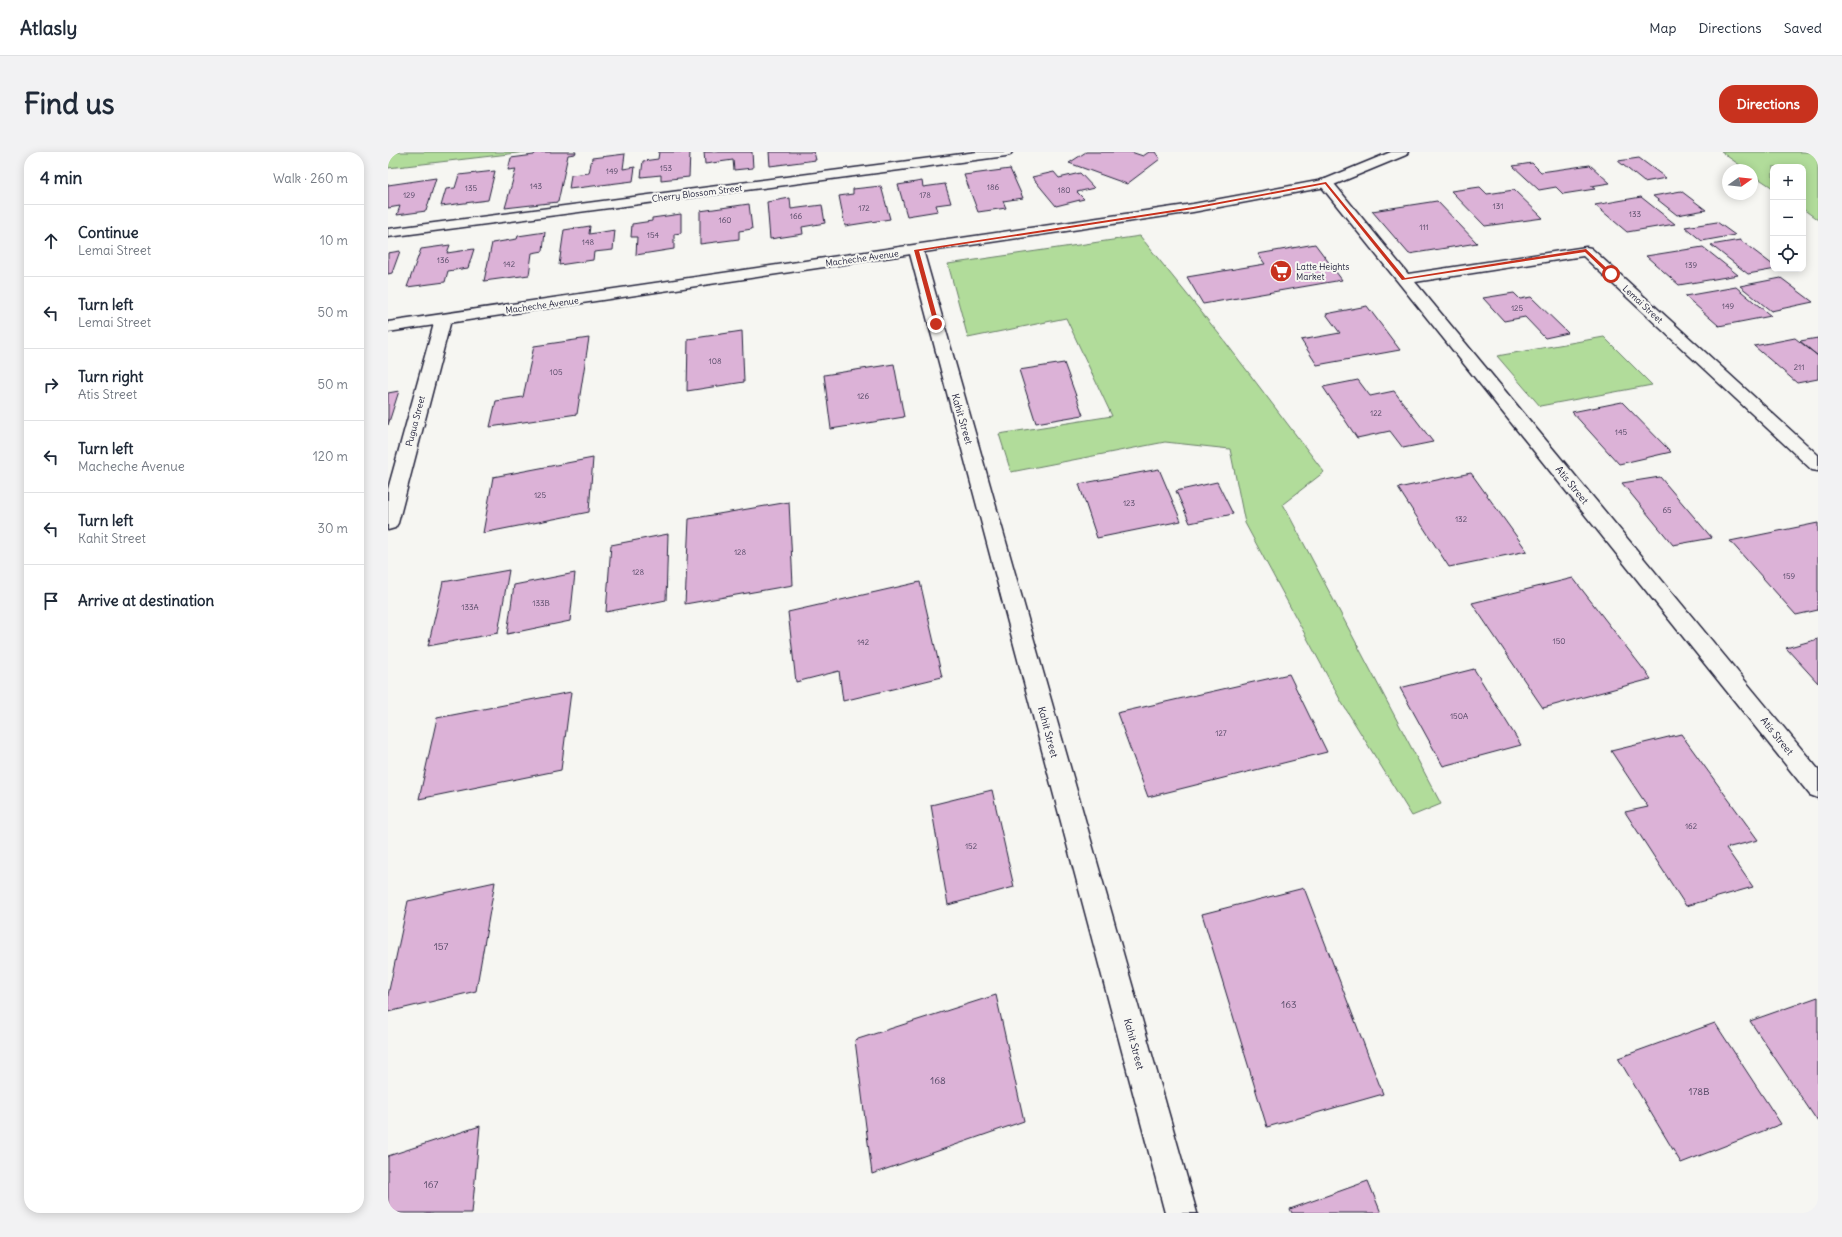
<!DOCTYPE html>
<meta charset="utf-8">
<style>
:root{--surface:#fff;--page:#f2f2f3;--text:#1f2937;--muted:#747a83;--line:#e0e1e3;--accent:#c8321e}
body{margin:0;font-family:Delius,sans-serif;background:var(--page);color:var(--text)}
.controls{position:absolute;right:12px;top:12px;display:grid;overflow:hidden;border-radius:8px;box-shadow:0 2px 10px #0003}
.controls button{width:36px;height:36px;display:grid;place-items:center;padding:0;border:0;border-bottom:1px solid var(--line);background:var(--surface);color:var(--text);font:20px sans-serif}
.compass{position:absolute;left:1334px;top:12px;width:36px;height:36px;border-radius:50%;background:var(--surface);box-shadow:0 2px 10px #0003;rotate:75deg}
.stop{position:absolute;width:12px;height:12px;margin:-9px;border:3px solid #c8321e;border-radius:50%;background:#fff}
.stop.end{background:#c8321e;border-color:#fff;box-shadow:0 1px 4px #0008}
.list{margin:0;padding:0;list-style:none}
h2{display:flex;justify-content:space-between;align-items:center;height:52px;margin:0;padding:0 16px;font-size:17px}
h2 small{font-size:13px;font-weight:400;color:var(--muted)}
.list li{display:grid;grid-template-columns:26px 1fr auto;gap:12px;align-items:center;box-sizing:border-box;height:72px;padding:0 16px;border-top:1px solid var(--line)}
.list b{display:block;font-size:15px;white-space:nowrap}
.list p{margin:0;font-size:13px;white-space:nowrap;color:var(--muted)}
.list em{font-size:13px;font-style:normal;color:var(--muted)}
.icon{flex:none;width:22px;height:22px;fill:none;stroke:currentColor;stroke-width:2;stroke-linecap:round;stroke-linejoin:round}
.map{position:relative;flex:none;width:1430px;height:1061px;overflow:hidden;border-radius:16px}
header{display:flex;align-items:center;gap:24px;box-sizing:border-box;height:56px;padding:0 20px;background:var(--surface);border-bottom:1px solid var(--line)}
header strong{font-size:19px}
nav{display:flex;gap:22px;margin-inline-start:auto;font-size:14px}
.intro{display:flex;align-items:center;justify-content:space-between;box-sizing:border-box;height:96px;padding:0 24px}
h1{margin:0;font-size:28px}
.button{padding:10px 18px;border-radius:16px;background:var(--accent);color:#fff;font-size:14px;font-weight:700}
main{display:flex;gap:24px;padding:0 24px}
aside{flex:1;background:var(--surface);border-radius:16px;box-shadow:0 2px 10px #0003}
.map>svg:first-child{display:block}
</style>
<header>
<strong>Atlasly</strong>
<nav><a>Map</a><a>Directions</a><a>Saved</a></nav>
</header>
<div class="intro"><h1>Find us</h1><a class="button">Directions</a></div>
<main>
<aside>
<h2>4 min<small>Walk · 260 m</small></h2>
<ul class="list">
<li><svg class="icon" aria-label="ahead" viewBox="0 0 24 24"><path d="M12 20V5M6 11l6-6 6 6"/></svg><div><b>Continue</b><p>Lemai Street</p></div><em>10 m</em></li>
<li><svg class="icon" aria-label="left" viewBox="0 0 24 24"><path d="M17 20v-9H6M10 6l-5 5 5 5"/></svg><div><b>Turn left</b><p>Lemai Street</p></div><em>50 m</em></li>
<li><svg class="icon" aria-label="right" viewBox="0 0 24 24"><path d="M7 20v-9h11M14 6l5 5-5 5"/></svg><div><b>Turn right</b><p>Atis Street</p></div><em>50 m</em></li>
<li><svg class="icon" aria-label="left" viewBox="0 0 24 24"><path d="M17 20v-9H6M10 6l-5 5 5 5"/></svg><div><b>Turn left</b><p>Macheche Avenue</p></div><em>120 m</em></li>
<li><svg class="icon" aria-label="left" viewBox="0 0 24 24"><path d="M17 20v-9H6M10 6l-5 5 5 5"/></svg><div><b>Turn left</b><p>Kahit Street</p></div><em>30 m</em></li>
<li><svg class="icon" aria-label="arrive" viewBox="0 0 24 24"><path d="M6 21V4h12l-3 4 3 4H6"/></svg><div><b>Arrive at destination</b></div></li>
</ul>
</aside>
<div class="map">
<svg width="1430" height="1061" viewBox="0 0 1430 1061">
<rect width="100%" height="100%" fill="#f6f6f2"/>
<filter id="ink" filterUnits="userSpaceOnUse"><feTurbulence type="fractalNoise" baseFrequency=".025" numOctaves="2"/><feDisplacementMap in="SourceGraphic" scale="8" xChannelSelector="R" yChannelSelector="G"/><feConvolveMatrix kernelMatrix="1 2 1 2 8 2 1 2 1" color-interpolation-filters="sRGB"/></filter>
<g filter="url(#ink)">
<!-- green -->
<path fill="#b1dc9a" stroke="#6a7f6a" d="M 0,0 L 138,0 L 0,16 Z
M 1333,0 L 1430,0 L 1430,68 L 1415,57 L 1415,15 L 1385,15 L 1385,36 L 1364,22 L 1364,18 L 1359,18 Z
M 752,84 L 835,187 L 936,320 L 895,352 L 1053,652 L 1024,664 L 954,551 L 857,371 L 842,297 L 777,290 L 623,320 L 611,282 L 724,264 L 678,166 L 580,186 L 560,112 Z
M 1216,185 L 1264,233 L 1152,254 L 1109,204 Z"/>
<!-- building -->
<path fill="#dcb2d7" stroke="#22223b" d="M 154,0 L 188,0 L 187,2 L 180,3 L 170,50 L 117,56 L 128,17 L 120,18 L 123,6 L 146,3 L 147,1 Z
M 271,0 L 302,0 L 301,25 L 273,28 L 273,23 L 253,25 L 255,9 L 270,7 Z
M 316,0 L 364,0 L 365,16 L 346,18 L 345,8 L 317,12 Z
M 381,0 L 426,0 L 428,8 L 382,14 Z
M 698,0 L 743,0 L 755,4 L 761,0 L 767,0 L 772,7 L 739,32 L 681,11 Z
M 237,2 L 235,17 L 247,15 L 245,29 L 181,37 L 183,23 L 201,21 L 204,6 Z
M 1251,6 L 1278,26 L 1256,30 L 1230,9 Z
M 1144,11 L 1153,20 L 1202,13 L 1222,31 L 1203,34 L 1207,37 L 1175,42 L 1168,35 L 1151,38 L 1125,14 Z
M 622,17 L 635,46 L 615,49 L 618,56 L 590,60 L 576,23 Z
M 107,19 L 100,48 L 53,54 L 58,37 L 67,36 L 71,23 Z
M 666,20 L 671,26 L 692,21 L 706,36 L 689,40 L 696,47 L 668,54 L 644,25 Z
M 48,26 L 38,59 L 9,63 L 12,54 L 0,56 L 0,33 Z
M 534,29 L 535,35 L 557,32 L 563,51 L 548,53 L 550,59 L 519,64 L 510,33 Z
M 493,34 L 502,67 L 457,74 L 451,44 L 465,42 L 465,37 Z
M 1092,35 L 1099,42 L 1126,38 L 1155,66 L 1097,74 L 1063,39 Z
M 1293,39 L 1318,58 L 1289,63 L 1265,44 Z
M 1253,45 L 1287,72 L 1239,80 L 1207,53 Z
M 402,46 L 403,57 L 434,53 L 437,71 L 414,75 L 415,82 L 382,87 L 379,50 Z
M 1049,49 L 1089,91 L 1021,102 L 984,59 Z
M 361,52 L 364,77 L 351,79 L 351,87 L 312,92 L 312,59 Z
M 293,62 L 293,81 L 286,82 L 286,97 L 248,103 L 249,85 L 243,85 L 244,72 L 264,69 L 264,66 Z
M 1329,70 L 1347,83 L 1314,89 L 1297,75 Z
M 202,74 L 201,82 L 227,78 L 225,98 L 206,100 L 205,108 L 171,113 L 176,78 Z
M 157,80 L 155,99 L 144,101 L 141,123 L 96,129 L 104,91 L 129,87 L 130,84 Z
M 1352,88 L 1385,113 L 1385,117 L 1388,117 L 1360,122 L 1323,93 Z
M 927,92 L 954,128 L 815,152 L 799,125 L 877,112 L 870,102 Z
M 62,93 L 59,101 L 86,97 L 80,116 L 60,119 L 57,130 L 19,135 L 33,97 Z
M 1315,95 L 1350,123 L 1291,133 L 1258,104 Z
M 12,99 L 4,121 L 0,122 L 0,101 Z
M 1393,126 L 1425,150 L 1383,159 L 1352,134 Z
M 1348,135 L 1383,164 L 1331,174 L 1297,144 Z
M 1126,141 L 1132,147 L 1143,145 L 1180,181 L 1157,186 L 1137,165 L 1116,169 L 1095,146 Z
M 979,154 L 1012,198 L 929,213 L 913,188 L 952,181 L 938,162 Z
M 354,179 L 356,230 L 299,239 L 300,187 Z
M 201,186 L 189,262 L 102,275 L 108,249 L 135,245 L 146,194 Z
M 1407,186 L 1430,204 L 1430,227 L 1409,231 L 1366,194 Z
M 1430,186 L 1430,204 L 1412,189 Z
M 676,211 L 695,263 L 648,271 L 631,218 Z
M 506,212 L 516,265 L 443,277 L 436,223 Z
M 970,228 L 982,244 L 1006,239 L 1045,290 L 1015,296 L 1002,279 L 969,286 L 935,235 Z
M 11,239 L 0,273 L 0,241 Z
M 1234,250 L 1283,300 L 1231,312 L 1184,260 Z
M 205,306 L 201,360 L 95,381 L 105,325 Z
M 771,317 L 793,369 L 709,386 L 691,332 Z
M 1083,321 L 1139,399 L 1061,415 L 1010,336 Z
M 1272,325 L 1324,386 L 1285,393 L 1234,331 Z
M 829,330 L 845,362 L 802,371 L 788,339 Z
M 401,350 L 405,433 L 297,452 L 301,367 Z
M 1430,371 L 1430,458 L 1408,463 L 1342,389 Z
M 280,382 L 278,448 L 218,460 L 223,393 Z
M 121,418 L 110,481 L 40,494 L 55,430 Z
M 187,421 L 182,469 L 119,482 L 126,433 Z
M 1185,426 L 1263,527 L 1155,556 L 1084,451 Z
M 532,430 L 554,525 L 455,549 L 451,519 L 408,530 L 400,460 Z
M 1430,487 L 1430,531 L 1398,496 Z
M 1086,517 L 1133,593 L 1055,614 L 1012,536 Z
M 901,522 L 939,600 L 760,645 L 729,561 Z
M 183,540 L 173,618 L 31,647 L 49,566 Z
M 1293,582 L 1370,688 L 1338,696 L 1365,735 L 1298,754 L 1237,660 L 1260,655 L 1223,599 Z
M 604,638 L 626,735 L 560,753 L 543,653 Z
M 107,730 L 88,839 L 0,860 L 0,843 L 20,749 Z
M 916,736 L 995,942 L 879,975 L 814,762 Z
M 608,843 L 636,969 L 484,1022 L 467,888 Z
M 1430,845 L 1430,970 L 1362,869 Z
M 1327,871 L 1393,972 L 1293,1011 L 1230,906 Z
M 92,974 L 84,1061 L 0,1061 L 0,1004 Z
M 980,1029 L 993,1061 L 904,1061 L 902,1057 Z"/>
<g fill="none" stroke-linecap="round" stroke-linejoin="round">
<!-- minor casing -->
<g stroke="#22223b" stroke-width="3">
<path id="minor" d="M 589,0 L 624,0 L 622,3 L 618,4 L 0,85 L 0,77 Z
M 938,27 L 943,28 L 1020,122 L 1198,95 L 1203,96 L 1430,303 L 1430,319 L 1424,318 L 1195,104 L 1027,130 L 1430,617 L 1430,646 L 1422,643 L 933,34 L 931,31 L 933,28 Z
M 528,94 L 533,95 L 535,98 L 809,1061 L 777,1061 L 521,98 L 523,95 Z
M 55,163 L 61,165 L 63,168 L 10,371 L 7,376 L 0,378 L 0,337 L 47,168 L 49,165 Z"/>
</g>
<!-- secondary casing -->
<g stroke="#22223b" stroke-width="3">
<path id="secondary" d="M 1003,0 L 1020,0 L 1018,3 L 943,34 L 805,60 L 0,180 L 0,170 L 805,52 L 935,28 Z"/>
</g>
<!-- minor -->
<use href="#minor" fill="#f6f6f2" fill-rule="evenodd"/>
<!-- secondary -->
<use href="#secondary" fill="#f6f6f2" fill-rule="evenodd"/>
</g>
</g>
<!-- route -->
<path fill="#c8321e" d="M 938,30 L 1017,126 L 1198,97 L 1225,122 L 1221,123 L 1197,100 L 1014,128 L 937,32 L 805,57 L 531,99 L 551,172 L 548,174 L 546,172 L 526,98 L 805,55 Z"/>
<!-- icons -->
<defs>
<g id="supermarket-disc" transform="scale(1.15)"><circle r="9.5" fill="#c8321e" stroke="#f6f6f2"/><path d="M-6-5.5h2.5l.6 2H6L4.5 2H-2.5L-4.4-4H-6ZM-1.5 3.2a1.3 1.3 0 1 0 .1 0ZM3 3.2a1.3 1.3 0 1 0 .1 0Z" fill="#fff"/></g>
</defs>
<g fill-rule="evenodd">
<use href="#supermarket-disc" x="893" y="119"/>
</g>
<g text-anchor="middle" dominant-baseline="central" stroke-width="4" stroke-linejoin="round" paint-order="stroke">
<!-- number labels -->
<g font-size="8" fill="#504662">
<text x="278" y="16">153</text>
<text x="224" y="19">149</text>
<text x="148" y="34">143</text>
<text x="605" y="35">186</text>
<text x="83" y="36">135</text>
<text x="676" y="38">180</text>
<text x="21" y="43">129</text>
<text x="537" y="43">178</text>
<text x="1110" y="54">131</text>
<text x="476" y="56">172</text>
<text x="1247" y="62">133</text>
<text x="408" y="64">166</text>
<text x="337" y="68">160</text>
<text x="1036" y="75">111</text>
<text x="265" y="83">154</text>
<text x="200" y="90">148</text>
<text x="55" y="108">136</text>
<text x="121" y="112">142</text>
<text x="1303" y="113">139</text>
<text x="1340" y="154">149</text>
<text x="1129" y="156">125</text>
<text x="327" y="209">108</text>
<text x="1411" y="215">211</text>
<text x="168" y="220">105</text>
<text x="475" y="244">126</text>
<text x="988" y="261">122</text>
<text x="1233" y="280">145</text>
<text x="152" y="343">125</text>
<text x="741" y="351">123</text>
<text x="1279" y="358">65</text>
<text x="1073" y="367">132</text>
<text x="352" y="400">128</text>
<text x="250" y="420">128</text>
<text x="1401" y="424">159</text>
<text x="153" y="451">133B</text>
<text x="82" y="455">133A</text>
<text x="1171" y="489">150</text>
<text x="475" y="490">142</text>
<text x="1071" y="564">150A</text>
<text x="833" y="581">127</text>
<text x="1303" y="674">162</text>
<text x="583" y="694">152</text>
</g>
<!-- far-street labels -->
<g font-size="9" fill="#22223b" stroke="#f6f6f2">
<text transform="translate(309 41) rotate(-7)">Cherry Blossom Street</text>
<text transform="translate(474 106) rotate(-8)">Macheche Avenue</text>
<text transform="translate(1255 152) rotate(43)">Lemai Street</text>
<text transform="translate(154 153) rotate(-8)">Macheche Avenue</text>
<text transform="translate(27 269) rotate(-75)">Pugua Street</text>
</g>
<!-- far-poi labels -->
<g font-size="9" fill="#22223b" stroke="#f6f6f2" text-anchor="start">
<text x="908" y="114">Latte Heights<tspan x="908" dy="10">Market</tspan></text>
</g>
<!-- street labels -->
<g font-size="10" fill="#22223b" stroke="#f6f6f2">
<text transform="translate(574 267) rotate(74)">Kahit Street</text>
<text transform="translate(1184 333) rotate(51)">Atis Street</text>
<text transform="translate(660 580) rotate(75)">Kahit Street</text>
<text transform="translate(1389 584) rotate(51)">Atis Street</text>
<text transform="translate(746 892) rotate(75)">Kahit Street</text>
</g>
<!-- near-number labels -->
<g font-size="10" fill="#504662">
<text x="53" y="794">157</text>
<text x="901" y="852">163</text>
<text x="550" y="928">168</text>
<text x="1311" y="939">178B</text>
<text x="43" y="1032">167</text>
</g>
</g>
</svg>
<div class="controls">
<button>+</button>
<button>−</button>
<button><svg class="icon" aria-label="locate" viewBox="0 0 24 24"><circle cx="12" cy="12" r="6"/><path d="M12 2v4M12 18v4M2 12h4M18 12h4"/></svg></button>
</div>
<svg class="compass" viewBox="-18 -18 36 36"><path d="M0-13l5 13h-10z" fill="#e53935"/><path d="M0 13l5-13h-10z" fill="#747a83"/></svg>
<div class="stop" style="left:1223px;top:122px"></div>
<div class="stop end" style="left:548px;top:172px"></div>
</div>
</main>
